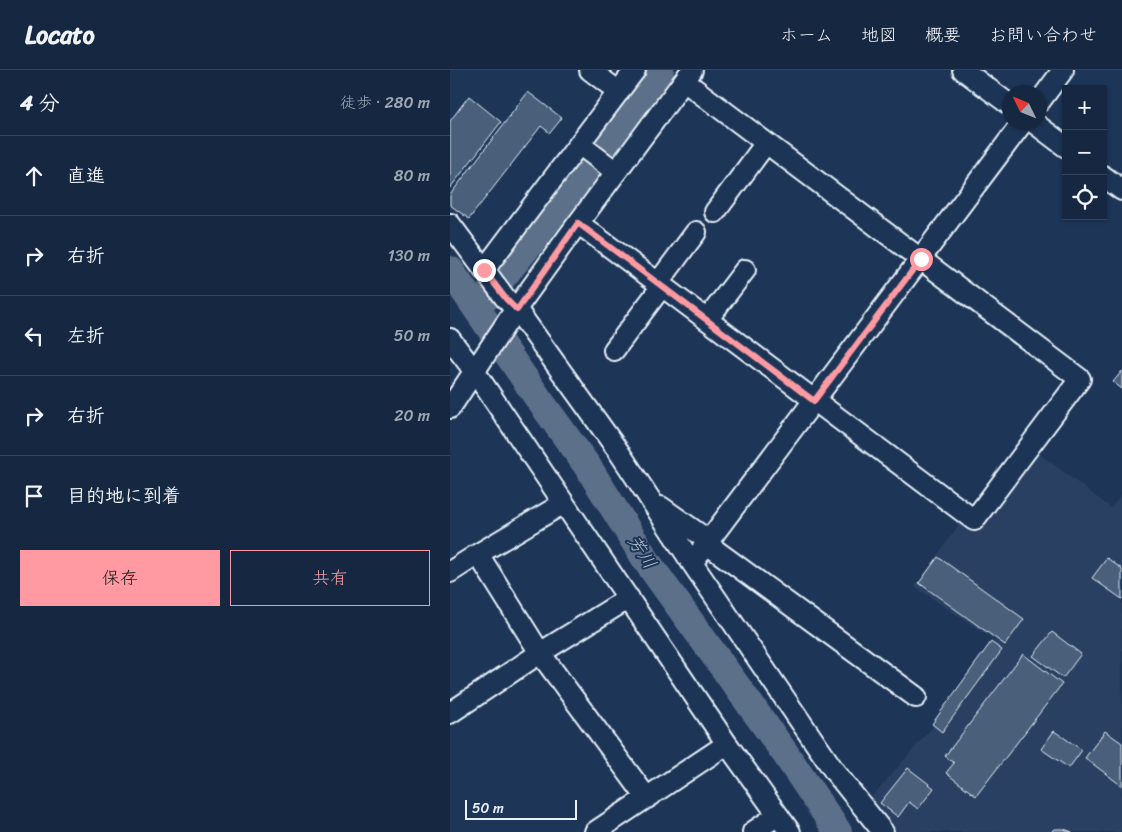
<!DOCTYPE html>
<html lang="ja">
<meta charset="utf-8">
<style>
:root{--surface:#162841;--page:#23344c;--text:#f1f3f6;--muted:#9ea6b1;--line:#35445a;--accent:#ff9aa2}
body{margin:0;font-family:Sriracha,"Klee One",sans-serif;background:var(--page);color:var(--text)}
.controls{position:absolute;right:15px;top:15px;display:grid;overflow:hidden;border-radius:0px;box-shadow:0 1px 4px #0004}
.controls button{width:45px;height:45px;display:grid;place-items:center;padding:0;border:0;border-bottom:1px solid var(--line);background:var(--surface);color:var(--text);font:25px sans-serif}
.compass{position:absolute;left:552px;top:15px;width:45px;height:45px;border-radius:50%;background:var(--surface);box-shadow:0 1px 4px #0004;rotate:313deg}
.scale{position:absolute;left:15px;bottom:12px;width:112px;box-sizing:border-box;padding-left:5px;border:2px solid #e8f1f8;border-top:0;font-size:14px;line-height:18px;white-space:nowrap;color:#e8f1f8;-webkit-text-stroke:4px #1d3557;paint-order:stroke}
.stop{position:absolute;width:15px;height:15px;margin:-11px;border:4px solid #ff9aa2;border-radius:50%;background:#fff}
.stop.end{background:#ff9aa2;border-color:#fff;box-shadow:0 1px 5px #0008}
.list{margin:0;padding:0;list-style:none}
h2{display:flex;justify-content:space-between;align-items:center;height:65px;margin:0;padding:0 20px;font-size:21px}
h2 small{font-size:16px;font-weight:400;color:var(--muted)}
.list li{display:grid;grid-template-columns:32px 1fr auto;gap:15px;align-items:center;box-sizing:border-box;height:80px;padding:0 20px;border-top:1px solid var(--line)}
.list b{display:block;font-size:19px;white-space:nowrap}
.list em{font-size:16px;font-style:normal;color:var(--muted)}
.actions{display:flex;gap:10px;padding:15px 20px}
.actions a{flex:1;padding:11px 0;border:1px solid var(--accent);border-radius:0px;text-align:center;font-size:18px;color:var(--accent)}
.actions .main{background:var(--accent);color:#111}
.icon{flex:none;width:28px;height:28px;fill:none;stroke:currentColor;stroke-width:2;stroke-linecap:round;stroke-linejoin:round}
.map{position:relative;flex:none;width:672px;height:762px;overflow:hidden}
header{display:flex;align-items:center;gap:30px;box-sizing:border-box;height:70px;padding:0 25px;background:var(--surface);border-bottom:1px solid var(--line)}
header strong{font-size:24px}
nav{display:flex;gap:28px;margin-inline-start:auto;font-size:18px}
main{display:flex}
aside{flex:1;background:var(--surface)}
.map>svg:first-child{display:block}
</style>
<header>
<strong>Locato</strong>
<nav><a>ホーム</a><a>地図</a><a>概要</a><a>お問い合わせ</a></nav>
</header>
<main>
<aside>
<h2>4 分<small>徒歩 · 280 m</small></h2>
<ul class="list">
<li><svg class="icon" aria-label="ahead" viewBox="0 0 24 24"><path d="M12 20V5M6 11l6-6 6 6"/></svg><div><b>直進</b></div><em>80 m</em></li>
<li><svg class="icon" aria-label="right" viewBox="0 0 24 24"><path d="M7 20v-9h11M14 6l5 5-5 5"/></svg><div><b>右折</b></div><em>130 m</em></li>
<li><svg class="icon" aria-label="left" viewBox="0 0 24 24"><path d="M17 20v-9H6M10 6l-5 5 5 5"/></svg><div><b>左折</b></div><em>50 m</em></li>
<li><svg class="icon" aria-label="right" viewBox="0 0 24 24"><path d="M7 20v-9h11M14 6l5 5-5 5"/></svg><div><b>右折</b></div><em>20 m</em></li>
<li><svg class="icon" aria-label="arrive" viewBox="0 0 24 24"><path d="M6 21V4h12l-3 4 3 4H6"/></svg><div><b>目的地に到着</b></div></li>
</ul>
<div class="actions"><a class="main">保存</a><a>共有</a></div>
</aside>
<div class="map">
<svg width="672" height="762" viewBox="0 0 672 762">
<rect width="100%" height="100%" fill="#1d3557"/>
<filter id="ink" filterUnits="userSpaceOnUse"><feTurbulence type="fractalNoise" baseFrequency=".02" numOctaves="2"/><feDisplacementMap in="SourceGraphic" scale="10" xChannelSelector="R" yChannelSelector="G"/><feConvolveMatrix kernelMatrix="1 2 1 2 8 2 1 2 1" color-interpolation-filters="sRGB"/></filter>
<g filter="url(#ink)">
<!-- built -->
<path fill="#2a4162" d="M 586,381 L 661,438 L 672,424 L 672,762 L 443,762 L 420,729 L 480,660 L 546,571 L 465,517 L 510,453 L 524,461 Z"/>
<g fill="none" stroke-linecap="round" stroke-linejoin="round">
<!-- river -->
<path stroke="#5d7089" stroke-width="28" d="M 0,200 L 88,328 L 138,397 L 198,493 L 335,683 L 388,762
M 29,236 L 79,175 L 210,0"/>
</g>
<!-- building -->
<path fill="#495e7a" stroke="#e8f1f8" d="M 78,22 L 112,48 L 100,63 L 91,56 L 19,149 L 0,135 L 0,125 Z
M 19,26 L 51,52 L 0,118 L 0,51 Z
M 672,301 L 672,319 L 663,312 Z
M 488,487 L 574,549 L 555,575 L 469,513 Z
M 657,488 L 672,499 L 672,529 L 642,508 Z
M 602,562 L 631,584 L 613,608 L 583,586 Z
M 541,572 L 552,580 L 492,662 L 482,654 Z
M 573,584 L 612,614 L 526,726 L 496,703 L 504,693 L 495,686 Z
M 604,661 L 632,680 L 619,698 L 591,679 Z
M 655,661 L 672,673 L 672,716 L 635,688 Z
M 458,698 L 484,718 L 468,739 L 459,732 L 448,747 L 430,733 Z
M 605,759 L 614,759 L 622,762 L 602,762 Z"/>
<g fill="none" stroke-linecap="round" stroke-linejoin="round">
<!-- minor casing -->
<g stroke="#e8f1f8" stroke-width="24">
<path id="minor" d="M 140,0 L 169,22
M 513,0 L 560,35
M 590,31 L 613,0
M 583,52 L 616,77
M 129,74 L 166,102
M 653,106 L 672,120
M 265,142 L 316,73
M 128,153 L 524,450 L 630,309 L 234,11
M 0,154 L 56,229 L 67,240 L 169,382 L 242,493 L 385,702 L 433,762
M 34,200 L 185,0
M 208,213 L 246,162
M 257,250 L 295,200
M 0,269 L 25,302 L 277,674 L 340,762
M 164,280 L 212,216
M 0,338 L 61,246 L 120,164 L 242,0
M 114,433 L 28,484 L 90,583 L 197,728
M 211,437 L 259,471
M 257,474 L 466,627
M 242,493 L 573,52
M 0,502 L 28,484
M 0,643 L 90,583 L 179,528
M 145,762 L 277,674
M 303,762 L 328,745"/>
</g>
<!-- minor -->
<use href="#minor" stroke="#1d3557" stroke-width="20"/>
</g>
</g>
<g fill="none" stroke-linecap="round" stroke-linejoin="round" filter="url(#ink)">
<!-- route -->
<path stroke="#ff9aa2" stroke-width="6" d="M 34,200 L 56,229 L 67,240 L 128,153 L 364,331 L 471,189"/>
</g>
<g text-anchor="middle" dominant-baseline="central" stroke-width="4" stroke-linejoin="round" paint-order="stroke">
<!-- water labels -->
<g font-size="18" font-style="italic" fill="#b7c4d1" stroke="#1d3557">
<text transform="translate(192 482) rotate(57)">芳川</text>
</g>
</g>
</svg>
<div class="controls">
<button>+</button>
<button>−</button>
<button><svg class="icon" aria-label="locate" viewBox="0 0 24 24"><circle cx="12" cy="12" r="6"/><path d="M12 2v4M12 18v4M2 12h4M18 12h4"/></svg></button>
</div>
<svg class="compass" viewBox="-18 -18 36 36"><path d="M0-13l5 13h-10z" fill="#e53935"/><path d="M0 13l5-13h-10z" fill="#9ea6b1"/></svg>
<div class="scale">50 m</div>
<div class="stop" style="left:471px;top:189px"></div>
<div class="stop end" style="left:34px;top:200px"></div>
</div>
</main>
